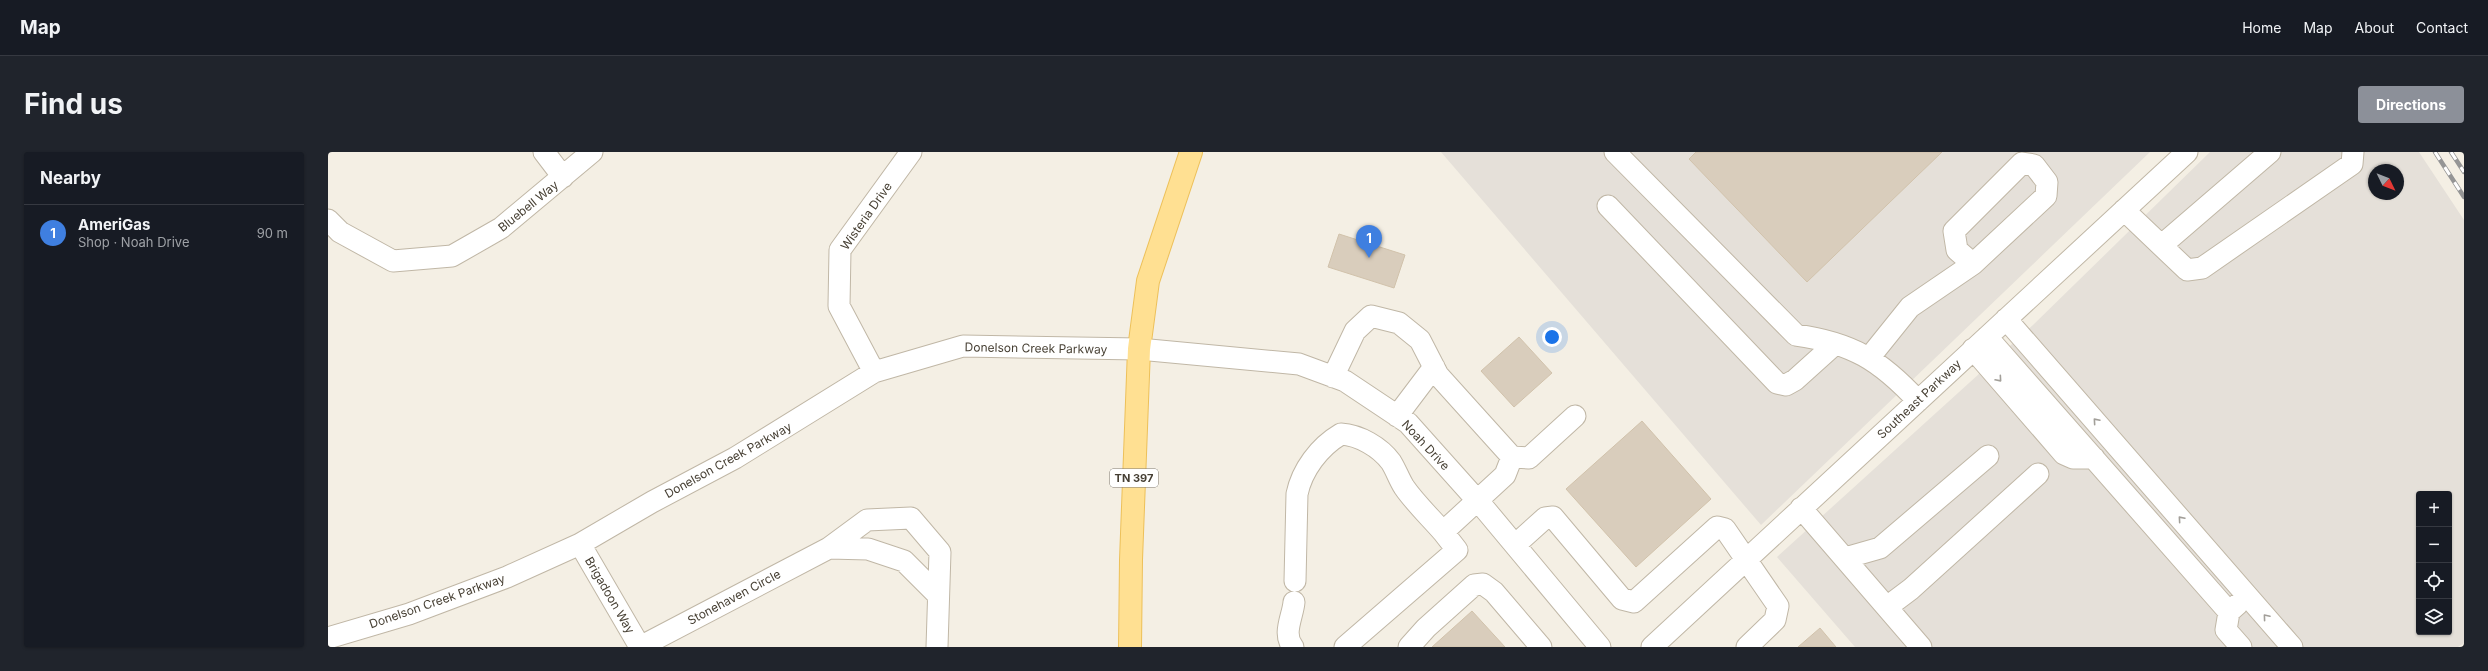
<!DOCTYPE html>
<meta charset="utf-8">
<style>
:root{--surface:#171b24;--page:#20242c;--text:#f1f3f6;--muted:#9ea1a6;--line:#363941;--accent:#8c9099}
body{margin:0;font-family:Inter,sans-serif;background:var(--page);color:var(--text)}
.controls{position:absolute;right:12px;bottom:12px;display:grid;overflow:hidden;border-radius:4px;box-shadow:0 1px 3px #0004}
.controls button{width:36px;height:36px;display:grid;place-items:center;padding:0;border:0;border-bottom:1px solid var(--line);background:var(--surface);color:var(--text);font:20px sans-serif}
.compass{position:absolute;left:2040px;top:12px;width:36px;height:36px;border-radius:50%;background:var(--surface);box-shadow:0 1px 3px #0004;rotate:133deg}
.you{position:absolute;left:1224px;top:185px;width:14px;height:14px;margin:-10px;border:3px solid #fff;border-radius:50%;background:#1a73e8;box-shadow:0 0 0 6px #1a73e833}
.badge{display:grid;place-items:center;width:26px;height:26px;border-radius:50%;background:var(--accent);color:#fff;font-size:13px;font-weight:700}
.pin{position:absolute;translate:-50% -33px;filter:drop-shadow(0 1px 2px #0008)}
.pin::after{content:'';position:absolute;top:21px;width:14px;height:12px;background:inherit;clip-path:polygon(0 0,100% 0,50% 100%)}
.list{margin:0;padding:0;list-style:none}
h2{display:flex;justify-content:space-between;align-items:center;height:52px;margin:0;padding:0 16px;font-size:17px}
h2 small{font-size:13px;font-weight:400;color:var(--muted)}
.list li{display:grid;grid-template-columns:26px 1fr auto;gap:12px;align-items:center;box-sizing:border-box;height:56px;padding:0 16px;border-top:1px solid var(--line)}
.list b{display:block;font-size:15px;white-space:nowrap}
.list p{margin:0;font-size:13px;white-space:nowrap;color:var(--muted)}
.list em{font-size:13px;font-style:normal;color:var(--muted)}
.icon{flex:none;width:22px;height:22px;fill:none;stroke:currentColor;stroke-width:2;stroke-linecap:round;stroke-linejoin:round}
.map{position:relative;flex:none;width:2136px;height:495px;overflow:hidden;border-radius:4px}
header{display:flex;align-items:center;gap:24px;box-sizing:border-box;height:56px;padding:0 20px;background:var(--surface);border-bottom:1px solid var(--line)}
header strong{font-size:19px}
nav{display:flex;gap:22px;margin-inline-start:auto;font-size:14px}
.intro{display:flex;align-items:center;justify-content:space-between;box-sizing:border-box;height:96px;padding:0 24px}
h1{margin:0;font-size:28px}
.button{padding:10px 18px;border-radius:4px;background:var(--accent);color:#fff;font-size:14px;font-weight:700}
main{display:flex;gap:24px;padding:0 24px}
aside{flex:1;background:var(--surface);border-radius:4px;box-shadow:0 1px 3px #0004}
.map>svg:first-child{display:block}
</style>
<header>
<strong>Map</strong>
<nav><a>Home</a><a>Map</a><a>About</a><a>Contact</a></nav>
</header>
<div class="intro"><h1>Find us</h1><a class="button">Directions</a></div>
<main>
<aside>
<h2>Nearby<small></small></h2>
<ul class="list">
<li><span class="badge" style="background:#3f7fe0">1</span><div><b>AmeriGas</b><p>Shop · Noah Drive</p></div><em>90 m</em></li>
</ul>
</aside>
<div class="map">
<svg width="2136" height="495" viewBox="0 0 2136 495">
<rect width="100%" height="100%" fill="#f4efe4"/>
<!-- industrial -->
<path fill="#e5e0d9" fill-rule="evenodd" d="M 1113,0 L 1822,0 L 1433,373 Z
M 1882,0 L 2091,0 L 2136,68 L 2136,491 L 2130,495 L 1527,495 L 1449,405 L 1705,173 ZM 2046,18 L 2070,18 L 2070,42 L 2046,42 ZM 2091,342 L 2121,342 L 2121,480 L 2091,480 Z"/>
<!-- building -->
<path fill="#d9cdbc" stroke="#d1c2ab" d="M 1368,0 L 1614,0 L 1479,130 L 1361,7 Z
M 1011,82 L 1077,103 L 1066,136 L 1000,115 Z
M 1191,185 L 1224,221 L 1186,255 L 1153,219 Z
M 1314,269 L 1383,347 L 1308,415 L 1238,337 Z
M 1144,459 L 1177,495 L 1104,495 Z
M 1492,476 L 1508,495 L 1470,495 Z"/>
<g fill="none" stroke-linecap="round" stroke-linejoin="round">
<!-- minor casing -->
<g stroke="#c0b7a6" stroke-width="23">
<path id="minor" d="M 216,0 L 235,25
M 1287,0 L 1468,183 C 1524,191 1552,208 1590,249
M 1280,54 L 1449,231 L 1458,233 L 1467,228 L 1507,192
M 1796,58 L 1859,118 L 1874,116 L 2024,12 L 2025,0
M 0,68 L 12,80 L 65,109 L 124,104 L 173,76 L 264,0
M 1834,93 L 1942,0
M 1678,167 L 1964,495
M 1659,185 L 1901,460
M 1645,197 L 1736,302 L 1745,306 L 1766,306
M 1541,206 L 1582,155 L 1645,112 L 1718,44 L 1719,30 L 1706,13 L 1694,11 L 1626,79 L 1629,98 L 1645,112
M 546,220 L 511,154 L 512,98 L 583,0
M 1005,225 L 1027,179 L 1043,164 L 1071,171 L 1092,188 L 1110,223 L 1184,305 L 1201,306 L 1247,264
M 1069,264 L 1106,215
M 1473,356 L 1593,495
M 252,392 L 312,495
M 1187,393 L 1217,366 L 1225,365 L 1294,447 L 1306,450 L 1389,375 L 1397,377 L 1450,454 L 1447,468 L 1419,495
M 501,396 L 540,397 L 576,409 L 610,443
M 1517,406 L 1552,396 L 1660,304
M 967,429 L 969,342 C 974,318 991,295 1013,282 C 1031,283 1052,295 1063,310 C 1068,318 1071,327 1076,335 C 1087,351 1102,365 1115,380 L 1177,323 L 1184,305
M 1910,452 L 1901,460 L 1898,478 L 1913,495
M 1559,455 L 1583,437 L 1710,322
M 0,486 L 81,462 L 179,425 L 252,392 L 324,350 L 407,306 L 546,220 L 635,194 L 811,197 L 971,212 L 1017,229 L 1080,271 L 1156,356 L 1272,495
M 312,495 L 501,396 L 539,368 L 583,366 L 612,400 L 609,495
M 965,495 C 954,482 965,464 966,450
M 1017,495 L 1129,398 L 1115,380
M 1081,495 L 1098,476 L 1146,433 L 1155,432 L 1166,440 L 1213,495
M 1324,495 L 1859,0"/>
</g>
<!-- major casing -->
<g stroke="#edc059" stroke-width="24">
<path id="major" d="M 802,495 L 803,408 L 811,197 L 820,129 L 863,0"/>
</g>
<!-- minor -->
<use href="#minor" stroke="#fff" stroke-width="21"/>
<!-- major -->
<use href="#major" stroke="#ffe092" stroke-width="22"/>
<!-- rail casing -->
<g stroke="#959595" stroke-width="4.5">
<path id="rail" d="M 2107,0 L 2136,45
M 2123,0 L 2136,20"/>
</g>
<!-- rail -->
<use href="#rail" stroke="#fff" stroke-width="3" stroke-dasharray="9" stroke-linecap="butt"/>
</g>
<!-- one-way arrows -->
<defs><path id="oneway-chevron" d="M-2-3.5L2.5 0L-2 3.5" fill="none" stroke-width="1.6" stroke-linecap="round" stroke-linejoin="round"/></defs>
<g stroke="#a29f99">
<use href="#oneway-chevron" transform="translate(1671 227) rotate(49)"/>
<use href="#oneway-chevron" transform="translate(1768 269) rotate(-131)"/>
<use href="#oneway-chevron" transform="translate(1853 367) rotate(-131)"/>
<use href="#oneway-chevron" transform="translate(1938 465) rotate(-130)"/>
</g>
<g text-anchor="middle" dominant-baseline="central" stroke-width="3" stroke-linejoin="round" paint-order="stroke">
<!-- shield labels -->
<rect fill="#fff" stroke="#7e7970" stroke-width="1" x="782" y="317" width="48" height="18" rx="3"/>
<g font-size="11" font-weight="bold" fill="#463f33">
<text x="806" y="326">TN 397</text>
</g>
<!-- street labels -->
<g font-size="12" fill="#463f33" stroke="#fff">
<text transform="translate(200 54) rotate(-39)">Bluebell Way</text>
<text transform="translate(538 64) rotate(-55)">Wisteria Drive</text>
<text transform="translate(708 196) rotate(1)">Donelson Creek Parkway</text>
<text transform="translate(1591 247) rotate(-43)">Southeast Parkway</text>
<text transform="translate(1098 293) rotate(47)">Noah Drive</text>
<text transform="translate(400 308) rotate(-29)">Donelson Creek Parkway</text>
<text transform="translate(282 443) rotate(60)">Brigadoon Way</text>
<text transform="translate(406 445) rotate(-28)">Stonehaven Circle</text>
<text transform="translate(109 449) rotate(-19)">Donelson Creek Parkway</text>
</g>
</g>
</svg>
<div class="controls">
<button>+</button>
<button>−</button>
<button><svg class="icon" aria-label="locate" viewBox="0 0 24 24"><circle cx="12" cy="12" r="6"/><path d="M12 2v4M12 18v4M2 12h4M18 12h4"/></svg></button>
<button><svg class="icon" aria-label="layers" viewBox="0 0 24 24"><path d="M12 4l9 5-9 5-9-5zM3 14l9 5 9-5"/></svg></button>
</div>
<svg class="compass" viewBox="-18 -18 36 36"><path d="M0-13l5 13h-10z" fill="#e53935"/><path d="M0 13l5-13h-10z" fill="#9ea1a6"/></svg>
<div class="you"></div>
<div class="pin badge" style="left:1041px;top:106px;background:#3f7fe0">1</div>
</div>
</main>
